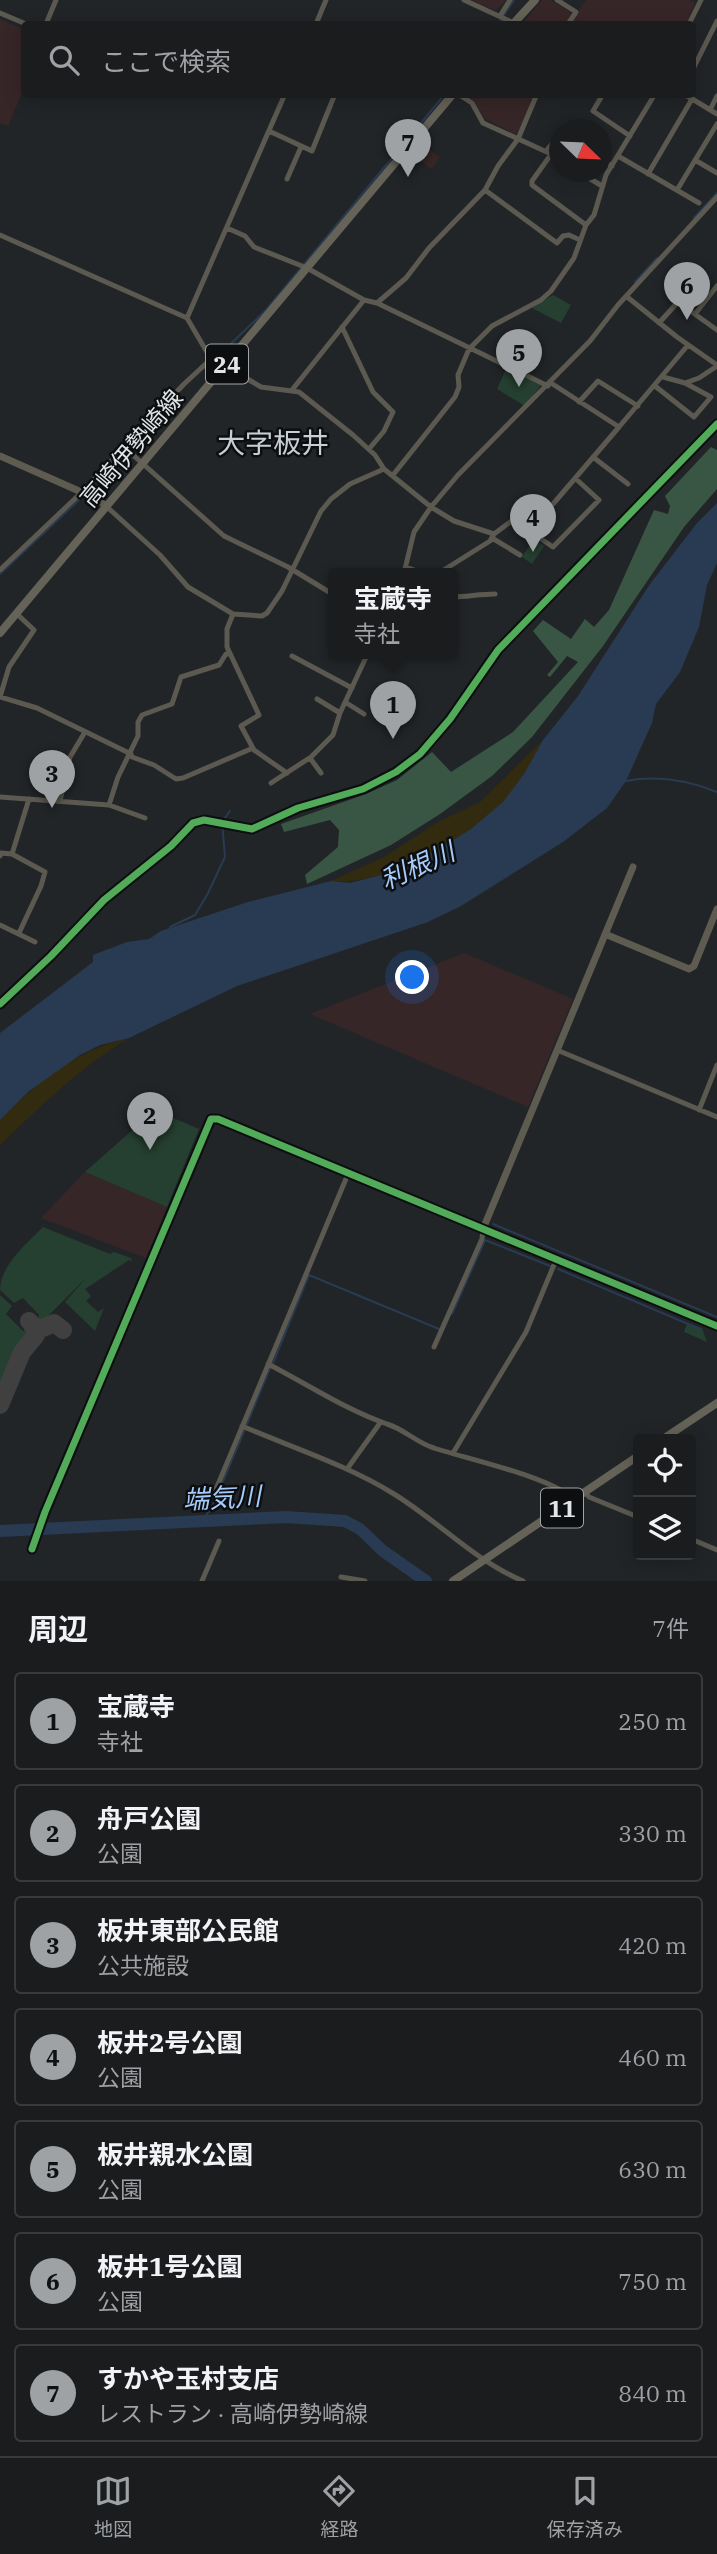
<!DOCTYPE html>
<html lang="ja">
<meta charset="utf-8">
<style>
:root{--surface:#1a1c1e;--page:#232527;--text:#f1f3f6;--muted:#9fa1a4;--line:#383a3c;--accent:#9ea2a5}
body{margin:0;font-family:"IBM Plex Serif","Noto Sans JP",serif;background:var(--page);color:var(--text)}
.controls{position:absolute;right:21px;bottom:21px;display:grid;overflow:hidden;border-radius:7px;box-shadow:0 4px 18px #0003}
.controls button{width:63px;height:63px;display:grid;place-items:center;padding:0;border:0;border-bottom:2px solid var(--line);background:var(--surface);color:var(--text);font:35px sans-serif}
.compass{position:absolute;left:549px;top:119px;width:63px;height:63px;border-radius:50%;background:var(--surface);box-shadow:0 4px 18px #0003;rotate:113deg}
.you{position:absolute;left:413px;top:978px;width:24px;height:24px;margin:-18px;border:5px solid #fff;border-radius:50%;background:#1a73e8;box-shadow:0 0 0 10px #1a73e833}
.badge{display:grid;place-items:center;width:46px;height:46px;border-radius:50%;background:var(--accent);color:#111;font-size:23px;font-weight:700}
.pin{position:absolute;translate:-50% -58px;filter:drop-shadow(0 2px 4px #0008)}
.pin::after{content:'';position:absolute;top:37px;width:24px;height:21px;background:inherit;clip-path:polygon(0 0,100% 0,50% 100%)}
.popup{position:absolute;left:328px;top:568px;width:130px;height:91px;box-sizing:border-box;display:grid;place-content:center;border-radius:7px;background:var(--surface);filter:drop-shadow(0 2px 5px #0005);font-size:23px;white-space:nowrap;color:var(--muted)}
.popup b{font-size:26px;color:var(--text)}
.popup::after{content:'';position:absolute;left:50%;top:100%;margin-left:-14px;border:14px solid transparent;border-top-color:var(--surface)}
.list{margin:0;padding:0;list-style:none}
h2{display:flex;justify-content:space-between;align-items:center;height:91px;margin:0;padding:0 28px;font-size:30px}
h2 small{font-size:23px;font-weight:400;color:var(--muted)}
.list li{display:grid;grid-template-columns:46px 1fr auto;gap:21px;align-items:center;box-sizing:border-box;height:98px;margin:0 14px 14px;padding:0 14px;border:2px solid var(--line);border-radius:7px}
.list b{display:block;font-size:26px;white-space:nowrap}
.list p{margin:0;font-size:23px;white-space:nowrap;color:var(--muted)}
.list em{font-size:23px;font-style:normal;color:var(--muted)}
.icon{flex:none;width:38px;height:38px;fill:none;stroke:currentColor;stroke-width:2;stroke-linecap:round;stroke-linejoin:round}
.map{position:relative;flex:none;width:717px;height:1581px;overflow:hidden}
.search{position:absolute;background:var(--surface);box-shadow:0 4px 18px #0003;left:21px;right:21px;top:21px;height:77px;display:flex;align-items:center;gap:18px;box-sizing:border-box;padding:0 24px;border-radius:7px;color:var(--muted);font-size:26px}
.sheet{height:875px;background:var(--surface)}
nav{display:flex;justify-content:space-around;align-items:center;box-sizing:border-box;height:98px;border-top:2px solid var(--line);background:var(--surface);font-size:19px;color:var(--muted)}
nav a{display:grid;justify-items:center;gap:4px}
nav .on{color:var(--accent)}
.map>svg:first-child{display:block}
</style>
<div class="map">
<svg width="717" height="1581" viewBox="0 0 717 1581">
<rect width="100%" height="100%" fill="#222528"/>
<!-- commercial -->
<path fill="#372627" d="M 471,0 L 506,0 L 496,11 Z
M 542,0 L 550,0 L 570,12 L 571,15 L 565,24 L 522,24 Z
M 586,0 L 689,0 L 695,3 L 686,24 L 570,24 Z
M 0,19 L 24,30 L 24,88 L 8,126 L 0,123 Z
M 466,95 L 534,95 L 519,131 L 515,134 L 484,118 L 474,101 Z
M 420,143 L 440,157 L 432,169 L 410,154 Z
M 464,953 L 573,999 L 528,1107 L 310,1014 Z
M 85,1172 L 167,1207 L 146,1258 L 41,1218 Z"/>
<!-- green -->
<path fill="#253f30" d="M 553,295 L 571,305 L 561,323 L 532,308 Z
M 506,369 L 541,385 L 525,406 L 497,389 Z
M 534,539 L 544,546 L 532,564 L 522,557 Z
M 155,1110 L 199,1129 L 167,1207 L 85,1172 Z
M 43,1227 L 110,1254 L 114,1252 L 131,1258 L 132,1261 L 129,1260 L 85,1289 L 91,1296 L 86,1301 L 98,1312 L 104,1308 L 95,1331 L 65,1302 L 87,1277 L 41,1323 L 37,1320 L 39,1315 L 23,1298 L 14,1303 L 0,1290 C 0,1266 27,1243 43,1227 Z
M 0,1295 L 12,1306 L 6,1314 L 23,1331 L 28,1329 L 31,1332 L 16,1348 L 0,1387 Z
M 687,1323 L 702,1328 L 707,1342 L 684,1332 Z"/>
<!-- forest -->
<path fill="#395645" d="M 711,447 L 717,450 L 717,489 L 684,527 L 603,646 L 532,737 L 492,776 L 440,814 L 391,845 L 307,884 L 305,875 L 338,847 L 339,830 L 330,820 L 284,832 L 281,824 L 366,794 L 397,780 L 432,752 L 451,772 L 513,732 L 578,662 L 567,656 L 550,677 L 547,675 L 558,662 L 533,631 L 543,620 L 571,639 L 585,619 L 594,627 L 609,610 L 654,510 L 668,514 L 670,506 L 665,496 Z"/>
<!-- sand -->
<path fill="#322b0f" d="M 543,740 C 532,761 520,785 503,803 C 464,841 387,886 331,881 L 384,857 L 438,822 L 480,802 Z
M 129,1038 C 80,1067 40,1107 0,1145 L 0,1120 C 39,1081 74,1051 129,1038 Z"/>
<!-- water -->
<path fill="#283b53" d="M 717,503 L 717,563 L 707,585 L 699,627 L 680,672 L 656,704 L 652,723 L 626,781 L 607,808 L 563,842 L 461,906 L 428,922 L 237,986 L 129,1038 L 100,1045 L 80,1055 L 28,1092 L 0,1120 L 0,1033 L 93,962 L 93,955 L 127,942 L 149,939 L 161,931 L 248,902 L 331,881 L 350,883 L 385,874 L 436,851 L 471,829 L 503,802 L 524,774 L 543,740 L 578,696 L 650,584 L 697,523 Z"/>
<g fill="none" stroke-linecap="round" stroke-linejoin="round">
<!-- stream -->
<path stroke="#283b53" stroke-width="2" d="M 498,24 L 514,0
M 694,218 L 717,193
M 635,282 L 657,258
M 216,358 L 266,310 L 445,94
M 130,446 L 167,406
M 89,489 L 123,453
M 0,574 L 81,498
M 626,781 C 658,775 687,780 717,792
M 170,927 L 195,915 L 207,895 L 225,857 L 222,822 L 230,811
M 493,1224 L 717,1317
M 558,1269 L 700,1329
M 452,1314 L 485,1240 L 550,1266
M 273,1363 L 309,1275 L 439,1329
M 247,1424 L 270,1368
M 201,1523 L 213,1505 L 245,1429"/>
<!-- river -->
<path stroke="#283b53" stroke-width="12" d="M 0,1531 L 286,1517 L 345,1521 L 360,1529 L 383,1551 L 426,1581"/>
<!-- taxiway -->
<path stroke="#404040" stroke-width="18" d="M 34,1327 L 43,1328 L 54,1323 L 63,1330
M 0,1405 L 22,1352 L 36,1335 L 34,1327 L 29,1321"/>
<!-- street -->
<path stroke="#5b5950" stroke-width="5" d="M 464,0 L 514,23
M 557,0 L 576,12 L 568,24
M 0,13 L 26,24
M 500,16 L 510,0
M 46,24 L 56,0
M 316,24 L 326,0
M 689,24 L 701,0
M 692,71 L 717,21
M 458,94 L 472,103 L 483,123 L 560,158
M 603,94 L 593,111 L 630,136
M 684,94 L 717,114
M 710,110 L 717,96
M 269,131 L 312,151 L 335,94
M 546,151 L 560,134
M 552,153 L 532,181 L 532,185 L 586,225
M 618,156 L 699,203
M 602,159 L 612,166
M 695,160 L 717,173
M 579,172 L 602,186
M 648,174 L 692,99
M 287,179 L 301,147
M 485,190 L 557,243 L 563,236 L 569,235 L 580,240
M 677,190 L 717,124
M 227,228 L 245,236 L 254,247 L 307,268 L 364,300 L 377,303 L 548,386
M 0,235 L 187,318 L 211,359 L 223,369
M 626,296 L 677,337 L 717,365
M 377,303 L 406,278 L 429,248 L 485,190 L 498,166 L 518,139 L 537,94
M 695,314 L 717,286
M 187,318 L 285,94
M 659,323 L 678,302 L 717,330
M 342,327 L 373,392 L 393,412 L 384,431 L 369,449
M 226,366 L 261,387 L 299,392 L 353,435 L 375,455 L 384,469 L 431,507 L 454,521 L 494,534 L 513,520 L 542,513 L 553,504 L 619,427 L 551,383
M 685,383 L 699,378 L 717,366
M 655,386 L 694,417 L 711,397 L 685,383 L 663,377
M 292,390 L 364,300
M 579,402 L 598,381 L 638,406
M 619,427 L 688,345
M 124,447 L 224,536 L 288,567 L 334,595
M 593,457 L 628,484
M 393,475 L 455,397 L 459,387 L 458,375 L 469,349 L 492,326 L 541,300 L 551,291 L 574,258 L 586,225 L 594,215 L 606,175 L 655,94
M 107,507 L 160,555 L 188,587 L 233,614 L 262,616 L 267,613 L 282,591 L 321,511 L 331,499 L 350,484 L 384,469
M 513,520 L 553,547 L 599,500 L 575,478
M 492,538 L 520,555
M 406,567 L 422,573
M 0,570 L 82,492 L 184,384 L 211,359
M 404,573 L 414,532 L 431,507 L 458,475 L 590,341 L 618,305 L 717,197
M 439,573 L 490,541 L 494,534
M 452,597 C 467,597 479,594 495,594
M 233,614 L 227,629 L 227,647 L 259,715 L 241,726 L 254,750 L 287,773
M 292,656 L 352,688
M 0,697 L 37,708 L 131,754 L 132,757 L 154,765 L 176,779 L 183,778 L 253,748
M 0,697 L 9,667 L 34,630 L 17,614
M 317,699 L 340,713
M 345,702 L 364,714
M 310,758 L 321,773
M 271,783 L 311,757 L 333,735 L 340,713 L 368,653
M 0,797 L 109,805 L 145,818
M 60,801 L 70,757 L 85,732
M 109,805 L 118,777 L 138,736 L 138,722 L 142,715 L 172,704 L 181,677 L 219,665 L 226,654 L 230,653
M 12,854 L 29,799
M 0,856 L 1,853 L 12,854 L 45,872 L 41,886 L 19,933
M 0,925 L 35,942
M 557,1050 L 717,1117
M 699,1110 L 717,1065
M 434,1347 L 482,1239 L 483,1229
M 268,1364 C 307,1384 346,1410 387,1424 C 404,1429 417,1443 434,1448 C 463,1458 557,1478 573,1500
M 242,1426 C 293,1448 347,1465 394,1494 C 438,1521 475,1561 523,1581
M 453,1453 L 526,1332 L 556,1260
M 347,1469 L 380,1423
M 585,1492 L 589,1497 L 638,1517
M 214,1494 L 348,1174
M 691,1539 L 717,1550
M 32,1549 L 45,1512
M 341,1577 L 365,1581
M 202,1581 L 219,1541"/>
<!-- secondary -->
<path stroke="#5e5b51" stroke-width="7" d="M 0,456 L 97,499 L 107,507
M 605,934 L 689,969 L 694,966 L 717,909
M 483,1229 L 633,867
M 45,1512 L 211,1119 L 218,1119 L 717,1326"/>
<!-- primary -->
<path stroke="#656257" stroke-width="8" d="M 513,24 L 535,0
M 0,633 L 453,94
M 663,1439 L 717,1403
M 453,1581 L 638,1456"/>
<!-- cycleway casing -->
<g stroke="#0c0e10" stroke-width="11">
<path id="cycleway" d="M 0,1004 L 51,956 L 104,900 L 171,846 L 193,823 L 204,820 L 252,829 L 298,808 L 363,789 L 396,772 L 420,754 L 450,719 L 498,650 L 717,424
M 32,1549 L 45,1512 L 211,1119 L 218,1119 L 717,1326"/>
</g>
<!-- cycleway -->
<use href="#cycleway" stroke="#51ab58" stroke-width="7"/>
</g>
<g text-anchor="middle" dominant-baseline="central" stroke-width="5" stroke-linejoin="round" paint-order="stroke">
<!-- shield labels -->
<g fill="#0c0e10" stroke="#a1a4a7" stroke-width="2">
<rect x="206" y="344.5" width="42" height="39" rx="5"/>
<rect x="541" y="1488.5" width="42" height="39" rx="5"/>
</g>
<g font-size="23" font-weight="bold" fill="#e1e5e8">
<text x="227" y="364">24</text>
<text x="562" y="1508">11</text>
</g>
<!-- street labels -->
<g font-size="24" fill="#e1e5e8" stroke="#0c0e10">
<text transform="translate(131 448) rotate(-50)">高崎伊勢崎線</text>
</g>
<!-- water labels -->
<g font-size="26" font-style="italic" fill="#a5ccfd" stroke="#0c0e10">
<text transform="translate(417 865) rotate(-24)">利根川</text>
<text transform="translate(222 1497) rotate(-3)">端気川</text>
</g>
<!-- quarter labels -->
<g font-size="28" fill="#c7cfd5" stroke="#0c0e10">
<text x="273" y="442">大字板井</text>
</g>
</g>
</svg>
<div class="controls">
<button><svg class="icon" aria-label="locate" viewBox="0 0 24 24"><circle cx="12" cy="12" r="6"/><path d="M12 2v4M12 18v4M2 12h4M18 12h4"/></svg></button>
<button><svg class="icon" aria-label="layers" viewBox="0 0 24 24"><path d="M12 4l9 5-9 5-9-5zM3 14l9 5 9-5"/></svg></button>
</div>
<svg class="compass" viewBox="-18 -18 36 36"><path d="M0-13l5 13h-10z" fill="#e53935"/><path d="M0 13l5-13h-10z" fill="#9fa1a4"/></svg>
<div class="you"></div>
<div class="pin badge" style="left:393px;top:739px">1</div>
<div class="popup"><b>宝蔵寺</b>寺社</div>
<div class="pin badge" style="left:150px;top:1150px">2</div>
<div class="pin badge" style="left:52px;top:808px">3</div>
<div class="pin badge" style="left:533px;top:552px">4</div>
<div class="pin badge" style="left:519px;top:387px">5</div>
<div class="pin badge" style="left:687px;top:320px">6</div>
<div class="pin badge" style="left:408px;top:177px">7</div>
<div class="search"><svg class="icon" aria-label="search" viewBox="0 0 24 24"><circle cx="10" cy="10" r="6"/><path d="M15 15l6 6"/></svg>ここで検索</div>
</div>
<section class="sheet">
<h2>周辺<small>7件</small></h2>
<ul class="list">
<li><span class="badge">1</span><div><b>宝蔵寺</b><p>寺社</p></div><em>250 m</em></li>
<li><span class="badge">2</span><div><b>舟戸公園</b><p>公園</p></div><em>330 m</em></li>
<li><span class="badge">3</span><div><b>板井東部公民館</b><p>公共施設</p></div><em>420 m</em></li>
<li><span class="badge">4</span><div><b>板井2号公園</b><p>公園</p></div><em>460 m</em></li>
<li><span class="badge">5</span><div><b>板井親水公園</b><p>公園</p></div><em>630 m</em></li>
<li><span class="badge">6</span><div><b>板井1号公園</b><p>公園</p></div><em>750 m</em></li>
<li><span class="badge">7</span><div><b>すかや玉村支店</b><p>レストラン · 高崎伊勢崎線</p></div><em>840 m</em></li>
</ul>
</section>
<nav>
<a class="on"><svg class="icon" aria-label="map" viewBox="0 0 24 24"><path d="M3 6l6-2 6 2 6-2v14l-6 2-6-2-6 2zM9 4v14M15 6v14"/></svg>地図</a>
<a><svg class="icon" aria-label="directions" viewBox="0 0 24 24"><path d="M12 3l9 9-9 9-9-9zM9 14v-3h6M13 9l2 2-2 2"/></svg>経路</a>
<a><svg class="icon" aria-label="saved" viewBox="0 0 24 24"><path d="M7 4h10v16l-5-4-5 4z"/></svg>保存済み</a>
</nav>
